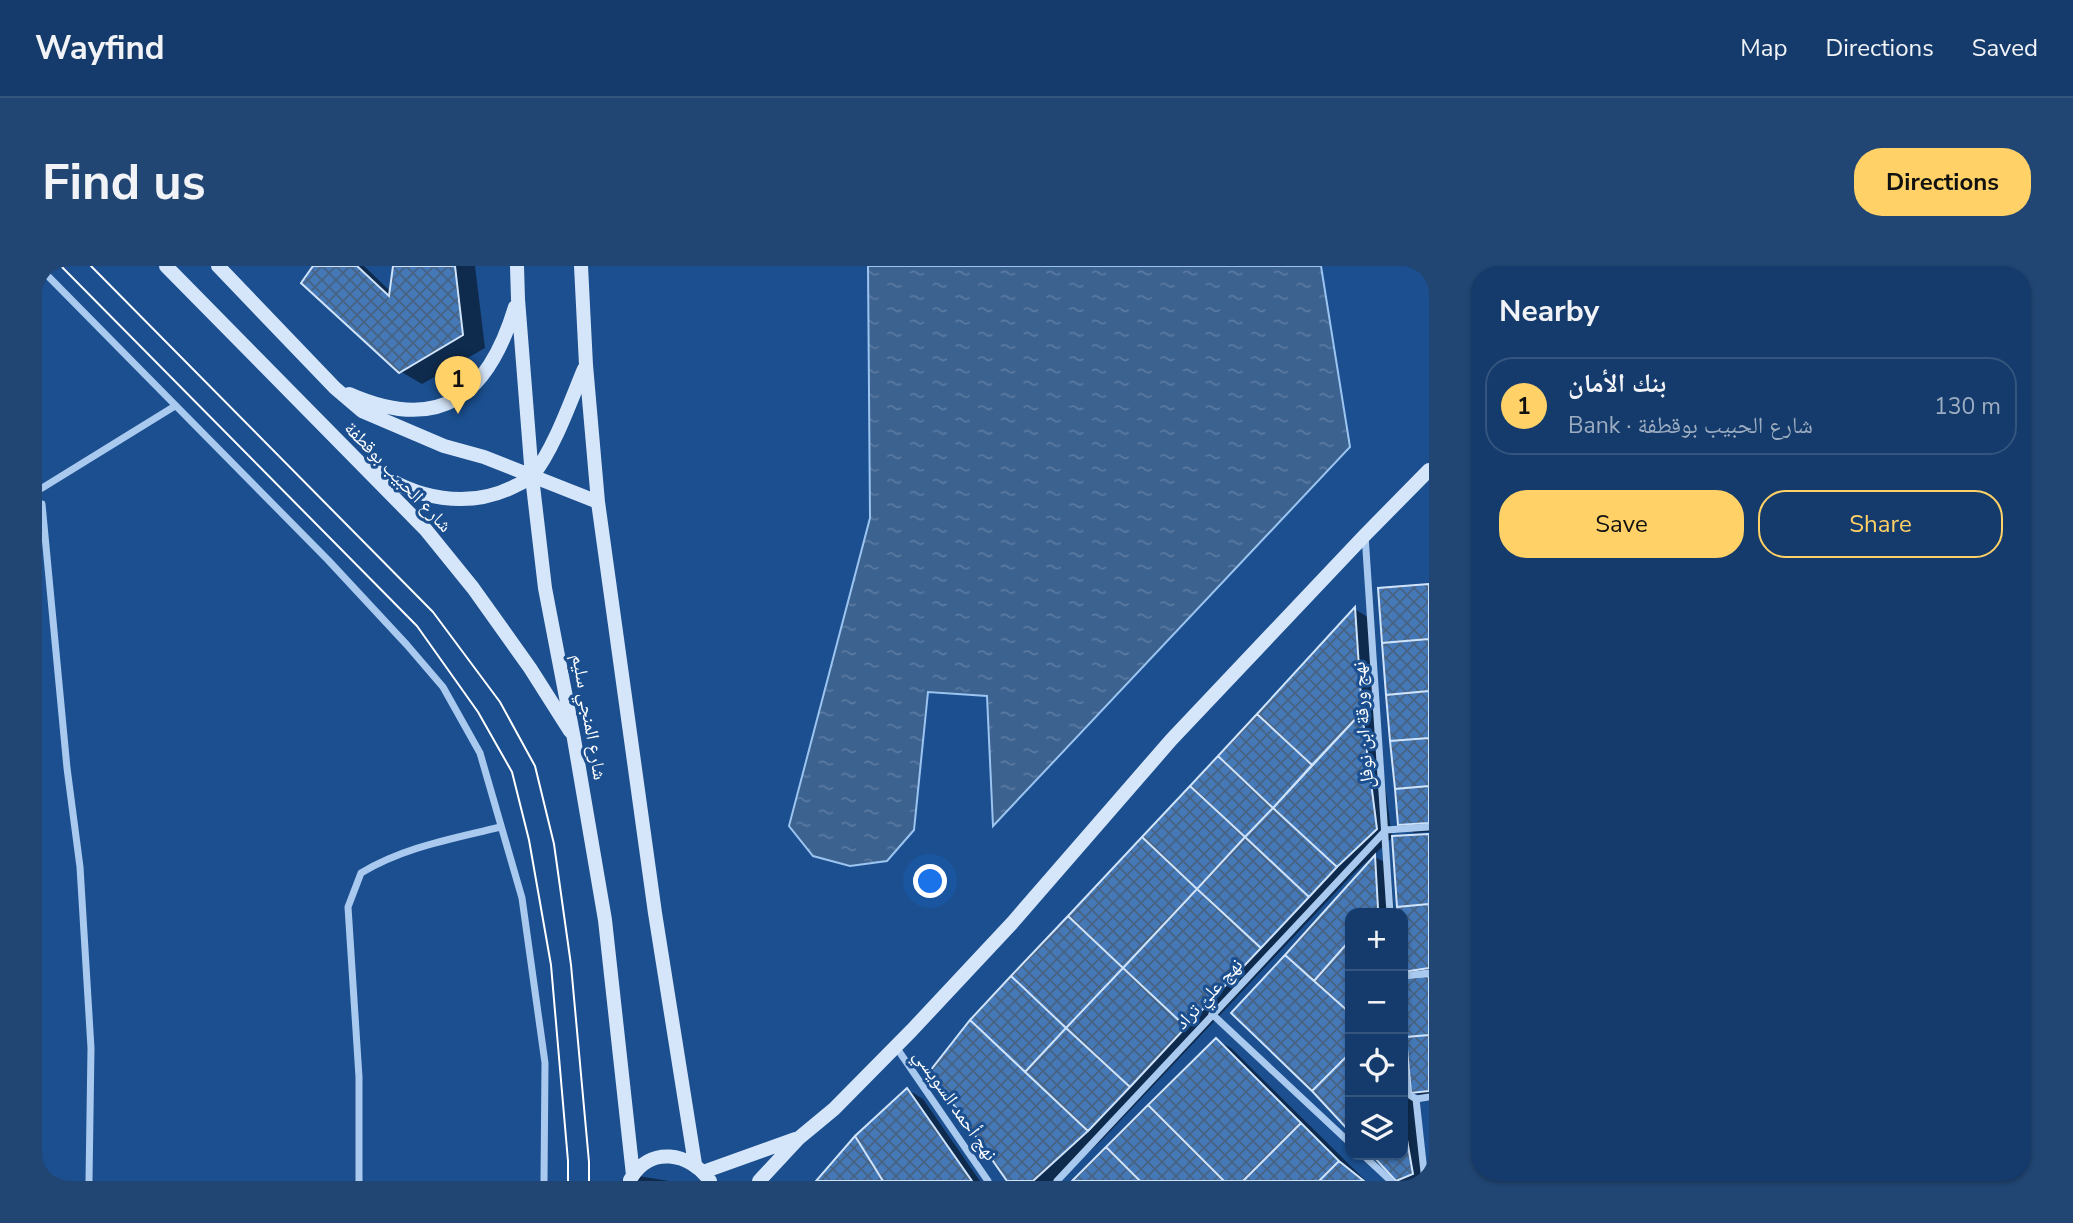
<!DOCTYPE html>
<meta charset="utf-8">
<style>
:root{--surface:#143b6b;--page:#214673;--text:#f1f3f6;--muted:#9dadc1;--line:#33557e;--accent:#ffd166}
body{margin:0;font-family:"Nunito Sans","Noto Naskh Arabic",sans-serif;background:var(--page);color:var(--text)}
.controls{position:absolute;right:21px;bottom:21px;display:grid;overflow:hidden;border-radius:14px;box-shadow:0 2px 5px #0004}
.controls button{width:63px;height:63px;display:grid;place-items:center;padding:0;border:0;border-bottom:2px solid var(--line);background:var(--surface);color:var(--text);font:35px sans-serif}
.you{position:absolute;left:889px;top:616px;width:24px;height:24px;margin:-18px;border:5px solid #fff;border-radius:50%;background:#1a73e8;box-shadow:0 0 0 10px #1a73e833}
.badge{display:grid;place-items:center;width:46px;height:46px;border-radius:50%;background:var(--accent);color:#111;font-size:23px;font-weight:700}
.pin{position:absolute;translate:-50% -58px;filter:drop-shadow(0 2px 4px #0008)}
.pin::after{content:'';position:absolute;top:37px;width:24px;height:21px;background:inherit;clip-path:polygon(0 0,100% 0,50% 100%)}
.list{margin:0;padding:0;list-style:none}
h2{display:flex;justify-content:space-between;align-items:center;height:91px;margin:0;padding:0 28px;font-size:30px}
h2 small{font-size:23px;font-weight:400;color:var(--muted)}
.list li{display:grid;grid-template-columns:46px 1fr auto;gap:21px;align-items:center;box-sizing:border-box;height:98px;margin:0 14px 14px;padding:0 14px;border:2px solid var(--line);border-radius:28px}
.list b{display:block;font-size:26px;white-space:nowrap}
.list p{margin:0;font-size:23px;white-space:nowrap;color:var(--muted)}
.list em{font-size:23px;font-style:normal;color:var(--muted)}
.actions{display:flex;gap:14px;padding:21px 28px}
.actions a{flex:1;padding:16px 0;border:2px solid var(--accent);border-radius:28px;text-align:center;font-size:24px;color:var(--accent)}
.actions .main{background:var(--accent);color:#111}
.icon{flex:none;width:38px;height:38px;fill:none;stroke:currentColor;stroke-width:2;stroke-linecap:round;stroke-linejoin:round}
.map{position:relative;flex:none;width:1387px;height:915px;overflow:hidden;border-radius:28px}
header{display:flex;align-items:center;gap:42px;box-sizing:border-box;height:98px;padding:0 35px;background:var(--surface);border-bottom:2px solid var(--line)}
header strong{font-size:33px}
nav{display:flex;gap:38px;margin-inline-start:auto;font-size:24px}
.intro{display:flex;align-items:center;justify-content:space-between;box-sizing:border-box;height:168px;padding:0 42px}
h1{margin:0;font-size:49px}
.button{padding:18px 32px;border-radius:28px;background:var(--accent);color:#111;font-size:24px;font-weight:700}
main{display:flex;gap:42px;padding:0 42px}
aside{flex:1;background:var(--surface);border-radius:28px;box-shadow:0 2px 5px #0004}
.map>svg:first-child{display:block}
</style>
<header>
<strong>Wayfind</strong>
<nav><a>Map</a><a>Directions</a><a>Saved</a></nav>
</header>
<div class="intro"><h1>Find us</h1><a class="button">Directions</a></div>
<main>
<div class="map">
<svg width="1387" height="915" viewBox="0 0 1387 915">
<defs>
<pattern id="water-ripples" width="26" height="14" patternUnits="userSpaceOnUse" patternTransform="scale(1.75)"><rect width="26" height="14" fill="#3c6290"/><path d="M2 4q2-2 4 0t4 0M15 11q2-2 4 0t4 0" fill="none" stroke="#597aa1"/></pattern>
<pattern id="building-cross-hatch" width="8" height="8" patternUnits="userSpaceOnUse" patternTransform="scale(1.75)"><rect width="8" height="8" fill="#4478b7"/><path d="M0 0l8 8M0 8l8-8" fill="none" stroke="#486282"/></pattern>
</defs>
<rect width="100%" height="100%" fill="#1b4f8f"/>
<!-- water -->
<path fill="url(#water-ripples)" stroke="#9cc4f0" stroke-width="2" d="M 826,0 L 1279,0 L 1308,181 L 951,560 L 945,430 L 886,426 L 872,564 L 845,595 L 808,600 L 771,590 L 747,560 L 828,252 Z"/>
<!-- shadow -->
<path fill="#0007" d="M 273,0 L 322,0 L 349,26 L 353,0 L 433,0 L 443,82 L 380,118 L 358,105 Z
M 1387,320 L 1387,566 L 1372,567 L 1357,558 L 1337,324 Z
M 1313,343 L 1327,352 L 1335,456 L 1350,572 L 1310,609 L 1061,873 L 1015,915 L 967,915 Z
M 1387,569 L 1387,835 L 1371,826 L 1385,915 L 1357,915 L 1332,889 L 1361,889 L 1361,759 L 1363,770 L 1366,770 L 1362,739 L 1361,739 L 1361,714 L 1375,713 L 1361,705 L 1361,647 L 1357,647 L 1351,572 Z
M 1333,591 L 1348,599 L 1352,647 L 1308,647 L 1308,864 L 1272,824 L 1192,747 Z
M 1174,774 L 1189,782 L 1324,915 L 1033,915 Z
M 866,824 L 881,833 L 938,915 L 776,915 Z
M 596,910 L 627,915 L 596,915 Z"/>
<!-- building -->
<path fill="url(#building-cross-hatch)" stroke="#cfe3fa" stroke-width="2" d="M 271,0 L 315,0 L 347,30 L 351,0 L 413,0 L 421,69 L 357,107 L 259,17 Z
M 1387,318 L 1387,373 L 1340,377 L 1336,322 Z
M 1313,341 L 1320,446 L 1270,499 L 1215,448 Z
M 1387,373 L 1387,425 L 1344,429 L 1340,377 Z
M 1387,425 L 1387,472 L 1348,475 L 1344,429 Z
M 1320,446 L 1335,563 L 1295,601 L 1231,542 Z
M 1215,448 L 1270,499 L 1231,542 L 1176,490 Z
M 1387,472 L 1387,520 L 1353,523 L 1348,475 Z
M 1176,490 L 1231,542 L 1203,571 L 1148,520 Z
M 1148,520 L 1203,571 L 1155,623 L 1100,571 Z
M 1387,520 L 1387,557 L 1356,559 L 1353,523 Z
M 1231,542 L 1295,601 L 1267,631 L 1203,571 Z
M 1387,568 L 1387,638 L 1355,641 L 1350,570 Z
M 1100,571 L 1155,623 L 1081,702 L 1026,650 Z
M 1203,571 L 1267,631 L 1219,682 L 1155,623 Z
M 1333,589 L 1336,642 L 1331,647 L 1308,647 L 1308,674 L 1272,715 L 1243,689 Z
M 1155,623 L 1219,682 L 1144,761 L 1081,702 Z
M 1387,638 L 1387,702 L 1361,706 L 1361,647 L 1356,647 L 1355,641 Z
M 1026,650 L 1081,702 L 1024,762 L 969,710 Z
M 1308,674 L 1308,747 L 1272,715 Z
M 1243,689 L 1308,747 L 1308,787 L 1270,825 L 1189,747 Z
M 1081,702 L 1144,761 L 1088,821 L 1024,762 Z
M 969,710 L 1024,762 L 983,806 L 928,754 Z
M 1387,710 L 1387,769 L 1364,771 L 1361,712 Z
M 928,754 L 1046,865 L 991,915 L 965,915 L 888,805 Z
M 1024,762 L 1088,821 L 1046,865 L 983,806 Z
M 1387,769 L 1387,825 L 1369,827 L 1364,771 Z
M 1174,772 L 1259,857 L 1201,915 L 1182,915 L 1106,839 Z
M 1308,787 L 1308,866 L 1270,825 Z
M 865,822 L 930,915 L 841,915 L 813,870 Z
M 1106,839 L 1182,915 L 1098,915 L 1064,881 Z
M 1361,851 L 1371,908 L 1354,915 L 1330,889 L 1361,889 Z
M 1259,857 L 1297,895 L 1277,915 L 1201,915 Z
M 813,870 L 841,915 L 774,915 Z
M 1064,881 L 1098,915 L 1030,915 Z
M 1297,895 L 1322,915 L 1277,915 Z"/>
<g fill="none" stroke-linecap="round" stroke-linejoin="round">
<!-- street -->
<path stroke="#a9c9ee" stroke-width="7" d="M 0,4 L 286,294 L 365,379 L 401,421 L 438,487 L 480,632 L 503,797 L 502,915
M 0,222 L 133,140
M 0,238 L 25,502 L 38,601 L 49,782 L 47,915
M 1323,269 L 1348,647
M 1361,710 L 1387,707
M 1170,748 L 1308,877
M 854,781 L 946,915
M 1361,787 L 1366,828 L 1374,833 L 1383,915
M 1374,833 L 1387,831
M 1321,889 L 1349,915
M 317,915 L 317,811 L 306,641 L 319,607 C 362,581 410,573 458,561
M 1015,915 L 1344,564 L 1387,561"/>
<!-- secondary -->
<path stroke="#d6e6fa" stroke-width="14" d="M 124,0 L 384,264 L 431,322 L 488,402 L 528,465
M 176,0 L 293,122 L 320,145 L 402,180 L 442,191 L 556,236
M 475,0 L 476,33 L 490,211 L 503,322 L 532,473 L 563,654 L 591,909
M 539,0 L 544,99 L 556,236 L 613,647 L 653,898
M 307,128 C 398,168 446,130 473,41
M 331,203 C 373,233 426,244 473,220 C 479,217 487,214 491,209 C 512,183 529,134 542,103
M 661,906 L 753,873
M 588,914 C 607,879 648,886 668,915
M 717,915 L 757,872 L 792,843 L 870,764 L 971,656 L 1129,474 L 1323,269 L 1387,204"/>
<!-- tram -->
<path stroke="#fff" stroke-width="2" d="M 19,0 L 375,360 L 436,446 L 470,506 L 487,574 L 509,699 L 526,895 L 526,915
M 49,0 L 391,346 L 458,436 L 493,500 L 512,578 L 529,699 L 547,896 L 547,915"/>
</g>
<g text-anchor="middle" dominant-baseline="central" stroke-width="6" stroke-linejoin="round" paint-order="stroke">
<!-- street labels -->
<g font-size="19" fill="#fff" stroke="#1b4f8f">
<text transform="translate(356 211) rotate(46)">شارع الحبيب بوقطفة</text>
<text transform="translate(547 451) rotate(80)">شارع المنجي سليم</text>
<text transform="translate(1321 459) rotate(-94)">نهج ورقة ابن نوفل</text>
<text transform="translate(1167 728) rotate(-47)">نهج عليّ تراد</text>
<text transform="translate(913 839) rotate(55)">نهج أحمد السويسي</text>
</g>
</g>
</svg>
<div class="controls">
<button>+</button>
<button>−</button>
<button><svg class="icon" aria-label="locate" viewBox="0 0 24 24"><circle cx="12" cy="12" r="6"/><path d="M12 2v4M12 18v4M2 12h4M18 12h4"/></svg></button>
<button><svg class="icon" aria-label="layers" viewBox="0 0 24 24"><path d="M12 4l9 5-9 5-9-5zM3 14l9 5 9-5"/></svg></button>
</div>
<div class="you"></div>
<div class="pin badge" style="left:416px;top:148px">1</div>
</div>
<aside>
<h2>Nearby<small></small></h2>
<ul class="list">
<li><span class="badge">1</span><div><b>بنك الأمان</b><p>Bank · شارع الحبيب بوقطفة</p></div><em>130 m</em></li>
</ul>
<div class="actions"><a class="main">Save</a><a>Share</a></div>
</aside>
</main>
